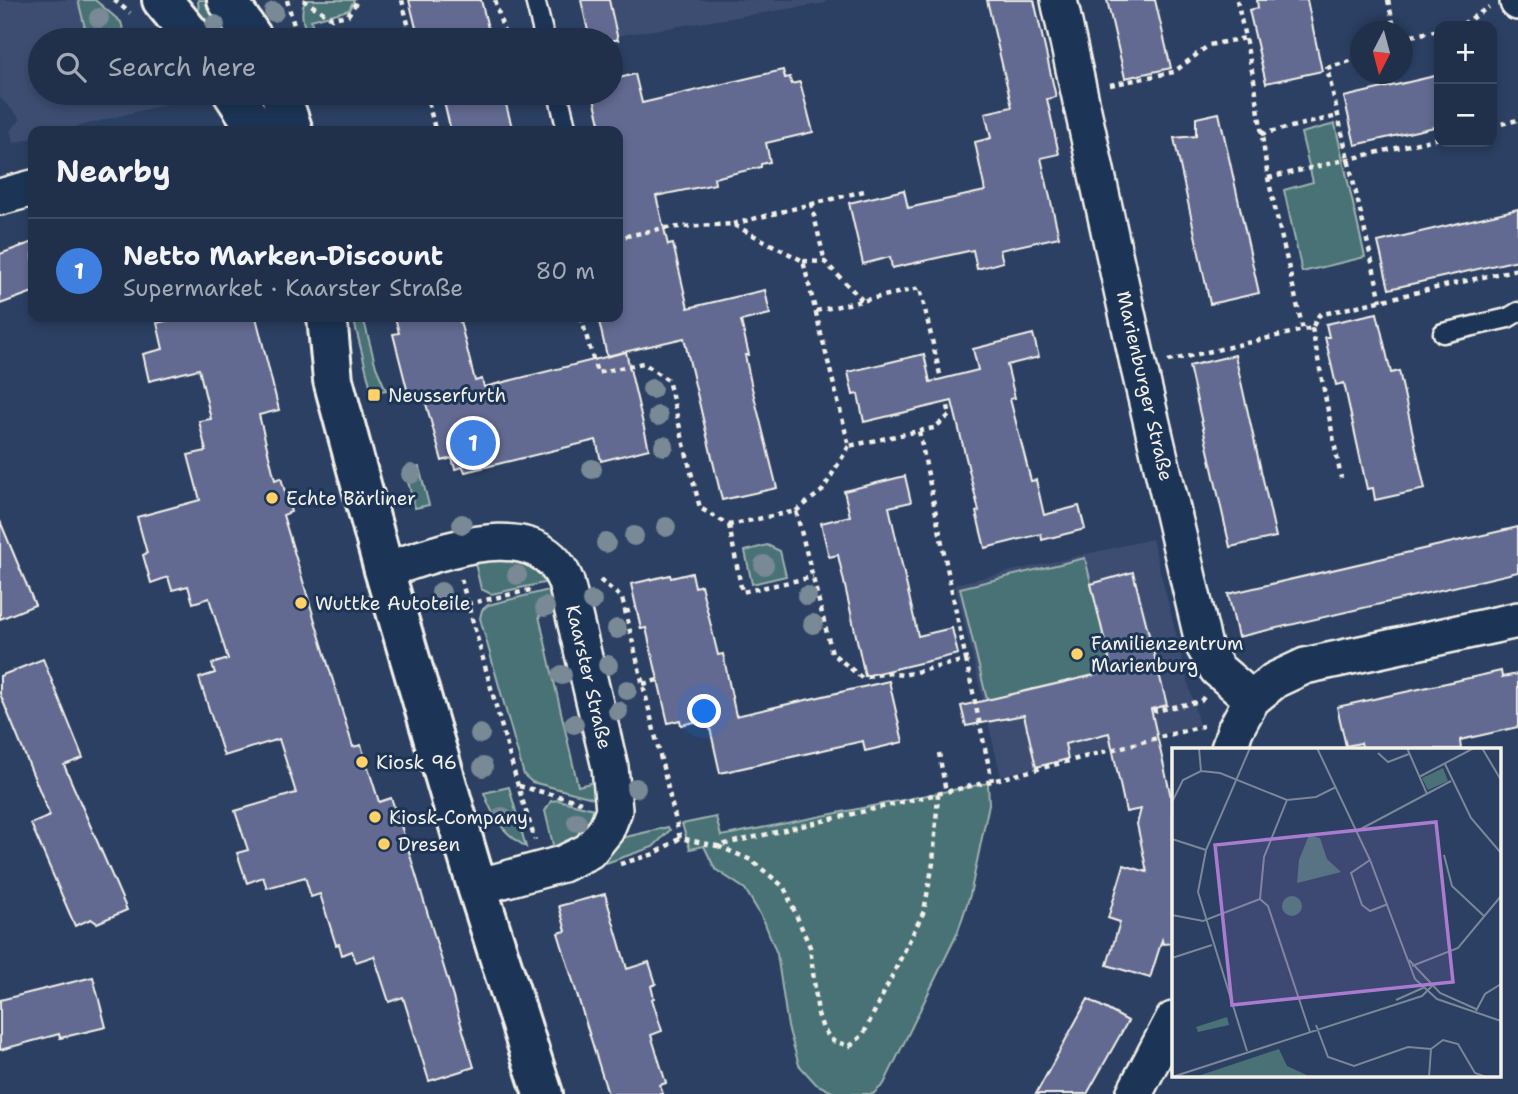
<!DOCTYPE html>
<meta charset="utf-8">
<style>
:root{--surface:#20304a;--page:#283851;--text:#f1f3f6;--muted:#a2a9b5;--line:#3d4b62;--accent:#95b2f1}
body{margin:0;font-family:"Shantell Sans",sans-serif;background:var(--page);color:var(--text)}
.controls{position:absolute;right:21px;top:21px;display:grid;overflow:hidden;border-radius:14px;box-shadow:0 4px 10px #0003}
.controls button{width:63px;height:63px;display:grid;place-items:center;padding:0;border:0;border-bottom:2px solid var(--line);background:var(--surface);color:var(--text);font:35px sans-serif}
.compass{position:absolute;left:1350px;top:21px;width:63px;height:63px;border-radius:50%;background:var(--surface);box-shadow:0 4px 10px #0003;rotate:186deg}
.you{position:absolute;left:705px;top:712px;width:24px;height:24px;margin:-18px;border:5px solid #fff;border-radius:50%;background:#1a73e8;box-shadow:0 0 0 10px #1a73e833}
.badge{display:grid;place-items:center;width:46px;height:46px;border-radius:50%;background:var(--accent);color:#fff;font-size:23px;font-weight:700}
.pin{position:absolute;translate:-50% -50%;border:4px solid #fff;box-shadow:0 2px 7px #0006}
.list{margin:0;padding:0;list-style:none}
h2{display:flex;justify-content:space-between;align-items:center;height:91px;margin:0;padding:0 28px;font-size:30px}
h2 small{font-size:23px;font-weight:400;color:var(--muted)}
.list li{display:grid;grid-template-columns:46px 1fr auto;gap:21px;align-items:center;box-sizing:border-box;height:105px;padding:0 28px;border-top:2px solid var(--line)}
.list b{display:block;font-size:26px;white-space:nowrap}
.list p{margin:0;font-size:23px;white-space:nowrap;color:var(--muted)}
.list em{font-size:23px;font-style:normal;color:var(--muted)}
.icon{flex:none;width:38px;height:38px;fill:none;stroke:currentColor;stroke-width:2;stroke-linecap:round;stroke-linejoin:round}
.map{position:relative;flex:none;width:1518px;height:1094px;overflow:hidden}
.search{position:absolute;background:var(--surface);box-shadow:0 4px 10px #0003;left:28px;top:28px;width:595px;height:77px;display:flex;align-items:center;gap:18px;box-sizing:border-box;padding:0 24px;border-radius:38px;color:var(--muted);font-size:26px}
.panel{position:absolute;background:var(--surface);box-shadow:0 4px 10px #0003;left:28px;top:126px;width:595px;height:196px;border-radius:14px}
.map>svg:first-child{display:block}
</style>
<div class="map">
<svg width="1518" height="1094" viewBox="0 0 1518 1094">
<rect width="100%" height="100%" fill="#2b4063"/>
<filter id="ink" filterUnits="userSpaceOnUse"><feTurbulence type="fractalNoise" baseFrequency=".0143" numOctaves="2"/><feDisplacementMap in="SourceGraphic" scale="14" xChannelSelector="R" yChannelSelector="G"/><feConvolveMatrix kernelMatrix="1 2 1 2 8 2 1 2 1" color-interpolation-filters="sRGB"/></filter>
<g filter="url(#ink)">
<!-- built -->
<path fill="#3c4d71" d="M 0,0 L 78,0 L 88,40 L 40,40 L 40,93 L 177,93 L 179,101 L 60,131 L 33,131 L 33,138 L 14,143 L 10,131 L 21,119 L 0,98 Z
M 581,0 L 826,0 L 826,3 L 590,40 Z
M 1152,539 L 1199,725 L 1001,776 L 955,584 Z"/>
<!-- green -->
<path fill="#4a7276" stroke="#9fb2af" stroke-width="2" d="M 78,0 L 95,0 L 121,22 L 126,40 L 88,40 Z
M 198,0 L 209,0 L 237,40 L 213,40 L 199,13 Z
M 306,0 L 354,0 L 349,10 L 311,20 L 316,40 L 308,40 C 305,27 298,12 306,0 Z
M 1335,124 L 1365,257 L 1302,272 L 1284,190 L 1313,182 L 1301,133 Z
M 353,317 L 363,317 L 376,367 L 386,390 L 372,393 Z
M 419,467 L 429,505 L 415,508 L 405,471 Z
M 767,545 L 780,551 L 786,576 L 752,584 L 745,551 Z
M 1085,558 L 1112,671 L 987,700 L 960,588 Z
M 474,559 L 528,560 L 549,582 L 491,594 L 481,589 Z
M 553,589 L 559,612 L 539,616 L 578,786 L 599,781 L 600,800 L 532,782 L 524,775 L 480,618 L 482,610 L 488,605 Z
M 988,783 L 989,804 L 970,895 L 957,934 L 884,1084 L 873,1094 L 836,1094 L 816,1084 L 799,1065 L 788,1027 L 777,954 L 764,921 L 745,889 L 715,869 L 704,846 L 690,849 L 682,824 L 716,817 L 721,836 Z
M 509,787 L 526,847 C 502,832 494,819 484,793 Z
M 558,800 L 598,810 L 580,839 L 554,849 L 545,811 L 551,801 Z
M 668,827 L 670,830 L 653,847 L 606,863 L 604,859 L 622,838 Z"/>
<!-- building -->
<path fill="#626a91" stroke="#f4f1e8" stroke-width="2" d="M 409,0 L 481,0 L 491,40 L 419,40 Z
M 581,0 L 609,0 L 618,40 L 590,40 Z
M 987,0 L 1034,0 L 1056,97 L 1047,99 L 1059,154 L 1041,158 L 1059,237 L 1000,250 L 1003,262 L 977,269 L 973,250 L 892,268 L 890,257 L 863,264 L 849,203 L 904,190 L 908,208 L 985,191 L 975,142 L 991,138 L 985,113 L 1012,107 Z
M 1107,0 L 1155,0 L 1171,68 L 1125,78 Z
M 1257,0 L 1307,0 L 1322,71 L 1266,83 L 1249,10 L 1258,8 Z
M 783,70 L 785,78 L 790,77 L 791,84 L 800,82 L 813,132 L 766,143 L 770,162 L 761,164 L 761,167 L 714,178 L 715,184 L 656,196 L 668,245 L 673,244 L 688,308 L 765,290 L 770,314 L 741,321 L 749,355 L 745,355 L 752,388 L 777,488 L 722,500 L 684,338 L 607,356 L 598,317 L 618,317 L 618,131 L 602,131 L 593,94 L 611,93 L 611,80 L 635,74 L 642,103 Z
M 1439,75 L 1439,126 L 1355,145 L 1344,97 Z
M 442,93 L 503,93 L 513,131 L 451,131 Z
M 1219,113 L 1259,293 L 1210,304 L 1174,138 L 1196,136 L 1196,118 Z
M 1518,209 L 1518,260 L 1389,289 L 1378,242 Z
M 33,242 L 33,292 L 0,304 L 0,254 Z
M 1377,313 L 1391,373 L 1399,371 L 1425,489 L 1375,500 L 1373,488 L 1367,489 L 1344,383 L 1336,385 L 1325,337 L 1329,337 L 1326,324 Z
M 182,317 L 256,317 L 279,410 L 259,415 L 275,480 L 281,478 L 291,512 L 283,515 L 353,747 L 361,745 L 379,802 L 391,798 L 400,822 L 474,1067 L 429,1081 L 403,997 L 389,1002 L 374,956 L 356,962 L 352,951 L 342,955 L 339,944 L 336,945 L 320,894 L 311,897 L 305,877 L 267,888 L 263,877 L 247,883 L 237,853 L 248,850 L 235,811 L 296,793 L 279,739 L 224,756 L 199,678 L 215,673 L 212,664 L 228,659 L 209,598 L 193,603 L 188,586 L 172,590 L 168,577 L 151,583 L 143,555 L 147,553 L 137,517 L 200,500 L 188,455 L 206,451 L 199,421 L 211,419 L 199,369 L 149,381 L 143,354 L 163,349 L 157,323 Z
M 395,317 L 459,317 L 475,381 L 482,379 L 484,387 L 626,352 L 649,449 L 601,461 L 596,440 L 465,472 L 463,467 L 455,469 L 452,458 L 442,461 L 423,393 L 409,397 L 393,334 L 399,333 Z
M 1033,334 L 1039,357 L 1007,365 L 1015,398 L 1010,399 L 1031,481 L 1036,480 L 1044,515 L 1079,506 L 1085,529 L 1042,540 L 1041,534 L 985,548 L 976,512 L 979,511 L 952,401 L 864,422 L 858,394 L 853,395 L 848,372 L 924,354 L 930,382 L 978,370 L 973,349 Z
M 1235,355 L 1276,537 L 1230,547 L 1189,366 Z
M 905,476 L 911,502 L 889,507 L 918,636 L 952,628 L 958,654 L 865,676 L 838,555 L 829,557 L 821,523 L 850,516 L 844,491 Z
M 0,521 L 35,605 L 0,619 Z
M 1518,527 L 1518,572 L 1238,637 L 1228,594 Z
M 1133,572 L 1167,705 L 1151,709 L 1173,806 L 1173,943 L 1163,944 L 1162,940 L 1150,978 L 1107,965 L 1120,922 L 1108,918 L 1124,865 L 1147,872 L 1137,824 L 1141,809 L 1126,812 L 1109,733 L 1065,744 L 1068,759 L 1036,767 L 1024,715 L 966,726 L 961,706 L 1112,671 L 1091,584 Z
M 692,573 L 695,587 L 701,585 L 718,655 L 723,654 L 736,716 L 889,681 L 903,742 L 865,751 L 863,741 L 720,773 L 708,719 L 681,725 L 680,720 L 668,723 L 646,628 L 641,629 L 631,584 L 670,575 L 671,578 Z
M 43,659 L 83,758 L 64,765 L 127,910 L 97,923 L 91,919 L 75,926 L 31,824 L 50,816 L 0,694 L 0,676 Z
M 1501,671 L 1502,677 L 1518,674 L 1518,727 L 1460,740 L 1461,749 L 1363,749 L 1361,743 L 1346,746 L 1337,707 Z
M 605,894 L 627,969 L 649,962 L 656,984 L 651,986 L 654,998 L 652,999 L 662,1031 L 651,1035 L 666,1083 L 660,1085 L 663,1094 L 608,1094 L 558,933 L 566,931 L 559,906 Z
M 93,977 L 106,1027 L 60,1038 L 59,1034 L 0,1050 L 0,1000 Z
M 1088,999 L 1128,1021 L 1087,1094 L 1036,1094 Z"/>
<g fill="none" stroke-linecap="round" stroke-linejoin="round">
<!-- service casing -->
<g stroke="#f4f1e8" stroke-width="23">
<path id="service" d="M 535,0 L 545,40
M 558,93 L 567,131
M 1443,333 L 1508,318 L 1518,312"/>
</g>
<!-- minor casing -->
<g stroke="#f4f1e8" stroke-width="40">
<path id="minor" d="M 1059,0 L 1139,368 L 1204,646 L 1217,669 L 1252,699 L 1235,730 L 1229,749
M 1518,0 L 1518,2
M 0,197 L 33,188
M 384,570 C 437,555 537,510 566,582 L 610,767 L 614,810 L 606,830 L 589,851 L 562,864 L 477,887
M 1252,699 L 1275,680 L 1305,666 L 1518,620
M 1134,1094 L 1173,1020"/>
</g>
<!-- secondary casing -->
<g stroke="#f4f1e8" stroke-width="44">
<path id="secondary" d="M 162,0 L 195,40
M 227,0 L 254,40
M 233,93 L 258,131
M 280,93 L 293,131
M 327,317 L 333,380 L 384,570 L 477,887 L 543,1094"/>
</g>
<!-- path -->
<path stroke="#f4f1e8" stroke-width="4.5" stroke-dasharray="5 5" stroke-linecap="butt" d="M 114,0 L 130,13
M 287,0 L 298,40
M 303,0 L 332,18 L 348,15 L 358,0
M 402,0 L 412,40
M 495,0 L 506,40
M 1237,0 L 1255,85 L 1268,178 L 1303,330
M 1388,0 L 1395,32
M 1453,26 L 1463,24 L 1489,7
M 1402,38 L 1439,30
M 1360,58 L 1327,68 L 1381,301
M 1110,85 L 1174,72 L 1209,45 L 1245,38
M 426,93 L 435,129 L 428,131
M 520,93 L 520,95
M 1492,126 L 1518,120
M 1261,134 L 1338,116
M 1268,178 L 1439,138
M 811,203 L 825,262
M 733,224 L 864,191
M 803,261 L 825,262 L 863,301
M 816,311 L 920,288 L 941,379
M 581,317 L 597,373 L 643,363 L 668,380 L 700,508 L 729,525 L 796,511 L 832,653 L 862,678 L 887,673 L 903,675 L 966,660 L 919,431 L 849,446 L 803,261 L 732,224 L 664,228 L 618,238
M 1312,328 L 1341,478
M 1168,361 L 1312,328 L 1319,315 L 1518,269
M 919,431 L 934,428 L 950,415 L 947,402
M 796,511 L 822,491 L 849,446
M 729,525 L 742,592 L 813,577
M 461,579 L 518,786 L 535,840
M 600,580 L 622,598 L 680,838 L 717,846 L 992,781 L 1203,726
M 467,604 L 535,589
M 625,612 L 636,609
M 966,660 L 992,781
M 643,684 L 658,680
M 1154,708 L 1155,711 L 1201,701 L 1204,697
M 939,753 L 946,792
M 519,786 L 581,802
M 718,846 L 751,860 L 784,887 L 810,947 L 818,1014 L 823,1029 L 833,1041 L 850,1046 L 863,1035 L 924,911 L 933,863 L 938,794
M 620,864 L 654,854 L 680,838"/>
<!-- service -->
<use href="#service" stroke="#1d3557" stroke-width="18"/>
<!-- minor -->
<use href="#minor" stroke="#1d3557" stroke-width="35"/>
<!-- secondary -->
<use href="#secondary" stroke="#1d3557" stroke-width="38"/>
</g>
<!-- trees -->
<g fill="#798996">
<circle cx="274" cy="12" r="10"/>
<circle cx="99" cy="18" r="10"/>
<circle cx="215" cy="25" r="10"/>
<circle cx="652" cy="389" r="10"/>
<circle cx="658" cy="416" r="10"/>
<circle cx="664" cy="446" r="10"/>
<circle cx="592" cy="469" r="10"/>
<circle cx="411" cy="474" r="10"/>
<circle cx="462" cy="524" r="10"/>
<circle cx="666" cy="527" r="10"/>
<circle cx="634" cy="536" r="10"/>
<circle cx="606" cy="543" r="10"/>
<circle cx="764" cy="565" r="10"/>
<circle cx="517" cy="575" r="10"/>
<circle cx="441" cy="592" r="10"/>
<circle cx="807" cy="596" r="10"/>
<circle cx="592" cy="601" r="10"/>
<circle cx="545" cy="607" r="10"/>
<circle cx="813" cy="624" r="10"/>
<circle cx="617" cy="629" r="10"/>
<circle cx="608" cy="665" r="10"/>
<circle cx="562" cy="675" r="10"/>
<circle cx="627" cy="690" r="10"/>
<circle cx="618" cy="711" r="10"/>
<circle cx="574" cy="724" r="10"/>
<circle cx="480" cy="734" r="10"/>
<circle cx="483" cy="767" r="10"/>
<circle cx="636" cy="788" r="10"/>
<circle cx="502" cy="817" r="10"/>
<circle cx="577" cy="822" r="10"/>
</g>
</g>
<!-- markers -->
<g fill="#ffd166" stroke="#1d3557" stroke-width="2.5">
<rect x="367" y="388" width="14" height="14" rx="3.5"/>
<circle cx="272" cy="498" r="7"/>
<circle cx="301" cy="603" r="7"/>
<circle cx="1077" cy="654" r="7"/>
<circle cx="362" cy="762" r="7"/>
<circle cx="375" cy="817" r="7"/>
<circle cx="384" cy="844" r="7"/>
</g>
<g text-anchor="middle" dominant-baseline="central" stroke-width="6" stroke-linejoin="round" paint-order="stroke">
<!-- street labels -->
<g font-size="19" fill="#f4f1e8" stroke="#1d3557">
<text transform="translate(1145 386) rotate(77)">Marienburger Straße</text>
<text transform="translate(589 677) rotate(77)">Kaarster Straße</text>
</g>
<!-- poi labels -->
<g font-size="19" fill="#f4f1e8" stroke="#1d3557" text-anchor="start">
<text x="388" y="395">Neusserfurth</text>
<text x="286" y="498">Echte Bärliner</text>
<text x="315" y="603">Wuttke Autoteile</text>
<text x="1091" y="643">Familienzentrum<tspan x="1091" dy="22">Marienburg</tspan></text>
<text x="376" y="762">Kiosk 96</text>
<text x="389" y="817">Kiosk-Company</text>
<text x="398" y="844">Dresen</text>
</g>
</g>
<!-- overview -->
<g transform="translate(1172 748)">
<rect width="329" height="329" fill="#2b4063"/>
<path d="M 271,20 L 276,33 L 256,42 L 250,30 ZM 137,87 L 148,90 L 155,111 L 169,124 L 125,135 L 127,112 ZM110 158a10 10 0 1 1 20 0a10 10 0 1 1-20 0ZM 55,269 L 57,277 L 26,284 L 24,279 ZM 107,301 L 115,318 L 139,329 L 23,329 Z" fill="#4a7276"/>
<path fill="none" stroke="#7b8798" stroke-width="2" d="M 27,0 L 29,23M 145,0 L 198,112 L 243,231 L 265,251 L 329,273M 235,0 L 255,46M 310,0 L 329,32M 206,5 L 216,14 L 237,6M 273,16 L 299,70 L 329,105M 247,29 L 302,0M 115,52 L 92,109 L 88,151 L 96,158 L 138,284M 0,54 L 11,32 L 29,23 L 48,25 L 115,52 L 144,49 L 164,39M 185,83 L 279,33M 0,91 L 34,102M 272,107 L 280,138 L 312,168M 198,112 L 179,125 L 190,157 L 198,163 L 216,156M 0,167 L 31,173 L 88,151M 0,210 L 40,197M 237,212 L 268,245 L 304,261M 240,218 L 286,200 L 329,148M 224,252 L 253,239M 304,263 L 313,246 L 329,236M 144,277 L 156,309 L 182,318 L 236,299 L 259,301 L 271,292 L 286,296 L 303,325 L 314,329M 75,303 L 26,144 L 34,102 L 78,0M 0,329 L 250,248 L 260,238M 257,329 L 259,301"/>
<path fill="#ab7bcf" fill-opacity="0.15" stroke="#ab7bcf" stroke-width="3.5" d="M 264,74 L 281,234 L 60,257 L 43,97 Z"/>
<rect width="329" height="329" fill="none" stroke="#f4f1e8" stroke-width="3.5"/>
</g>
</svg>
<div class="controls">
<button>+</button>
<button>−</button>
</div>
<svg class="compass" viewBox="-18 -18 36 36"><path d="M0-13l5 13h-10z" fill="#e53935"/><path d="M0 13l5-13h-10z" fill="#a2a9b5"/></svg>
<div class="you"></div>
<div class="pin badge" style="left:473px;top:443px;background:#3f7fe0">1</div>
<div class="search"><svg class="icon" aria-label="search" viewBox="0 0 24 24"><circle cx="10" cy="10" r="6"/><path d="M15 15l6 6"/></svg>Search here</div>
<section class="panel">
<h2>Nearby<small></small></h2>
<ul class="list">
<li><span class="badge" style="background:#3f7fe0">1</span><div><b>Netto Marken-Discount</b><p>Supermarket · Kaarster Straße</p></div><em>80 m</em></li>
</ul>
</section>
</div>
